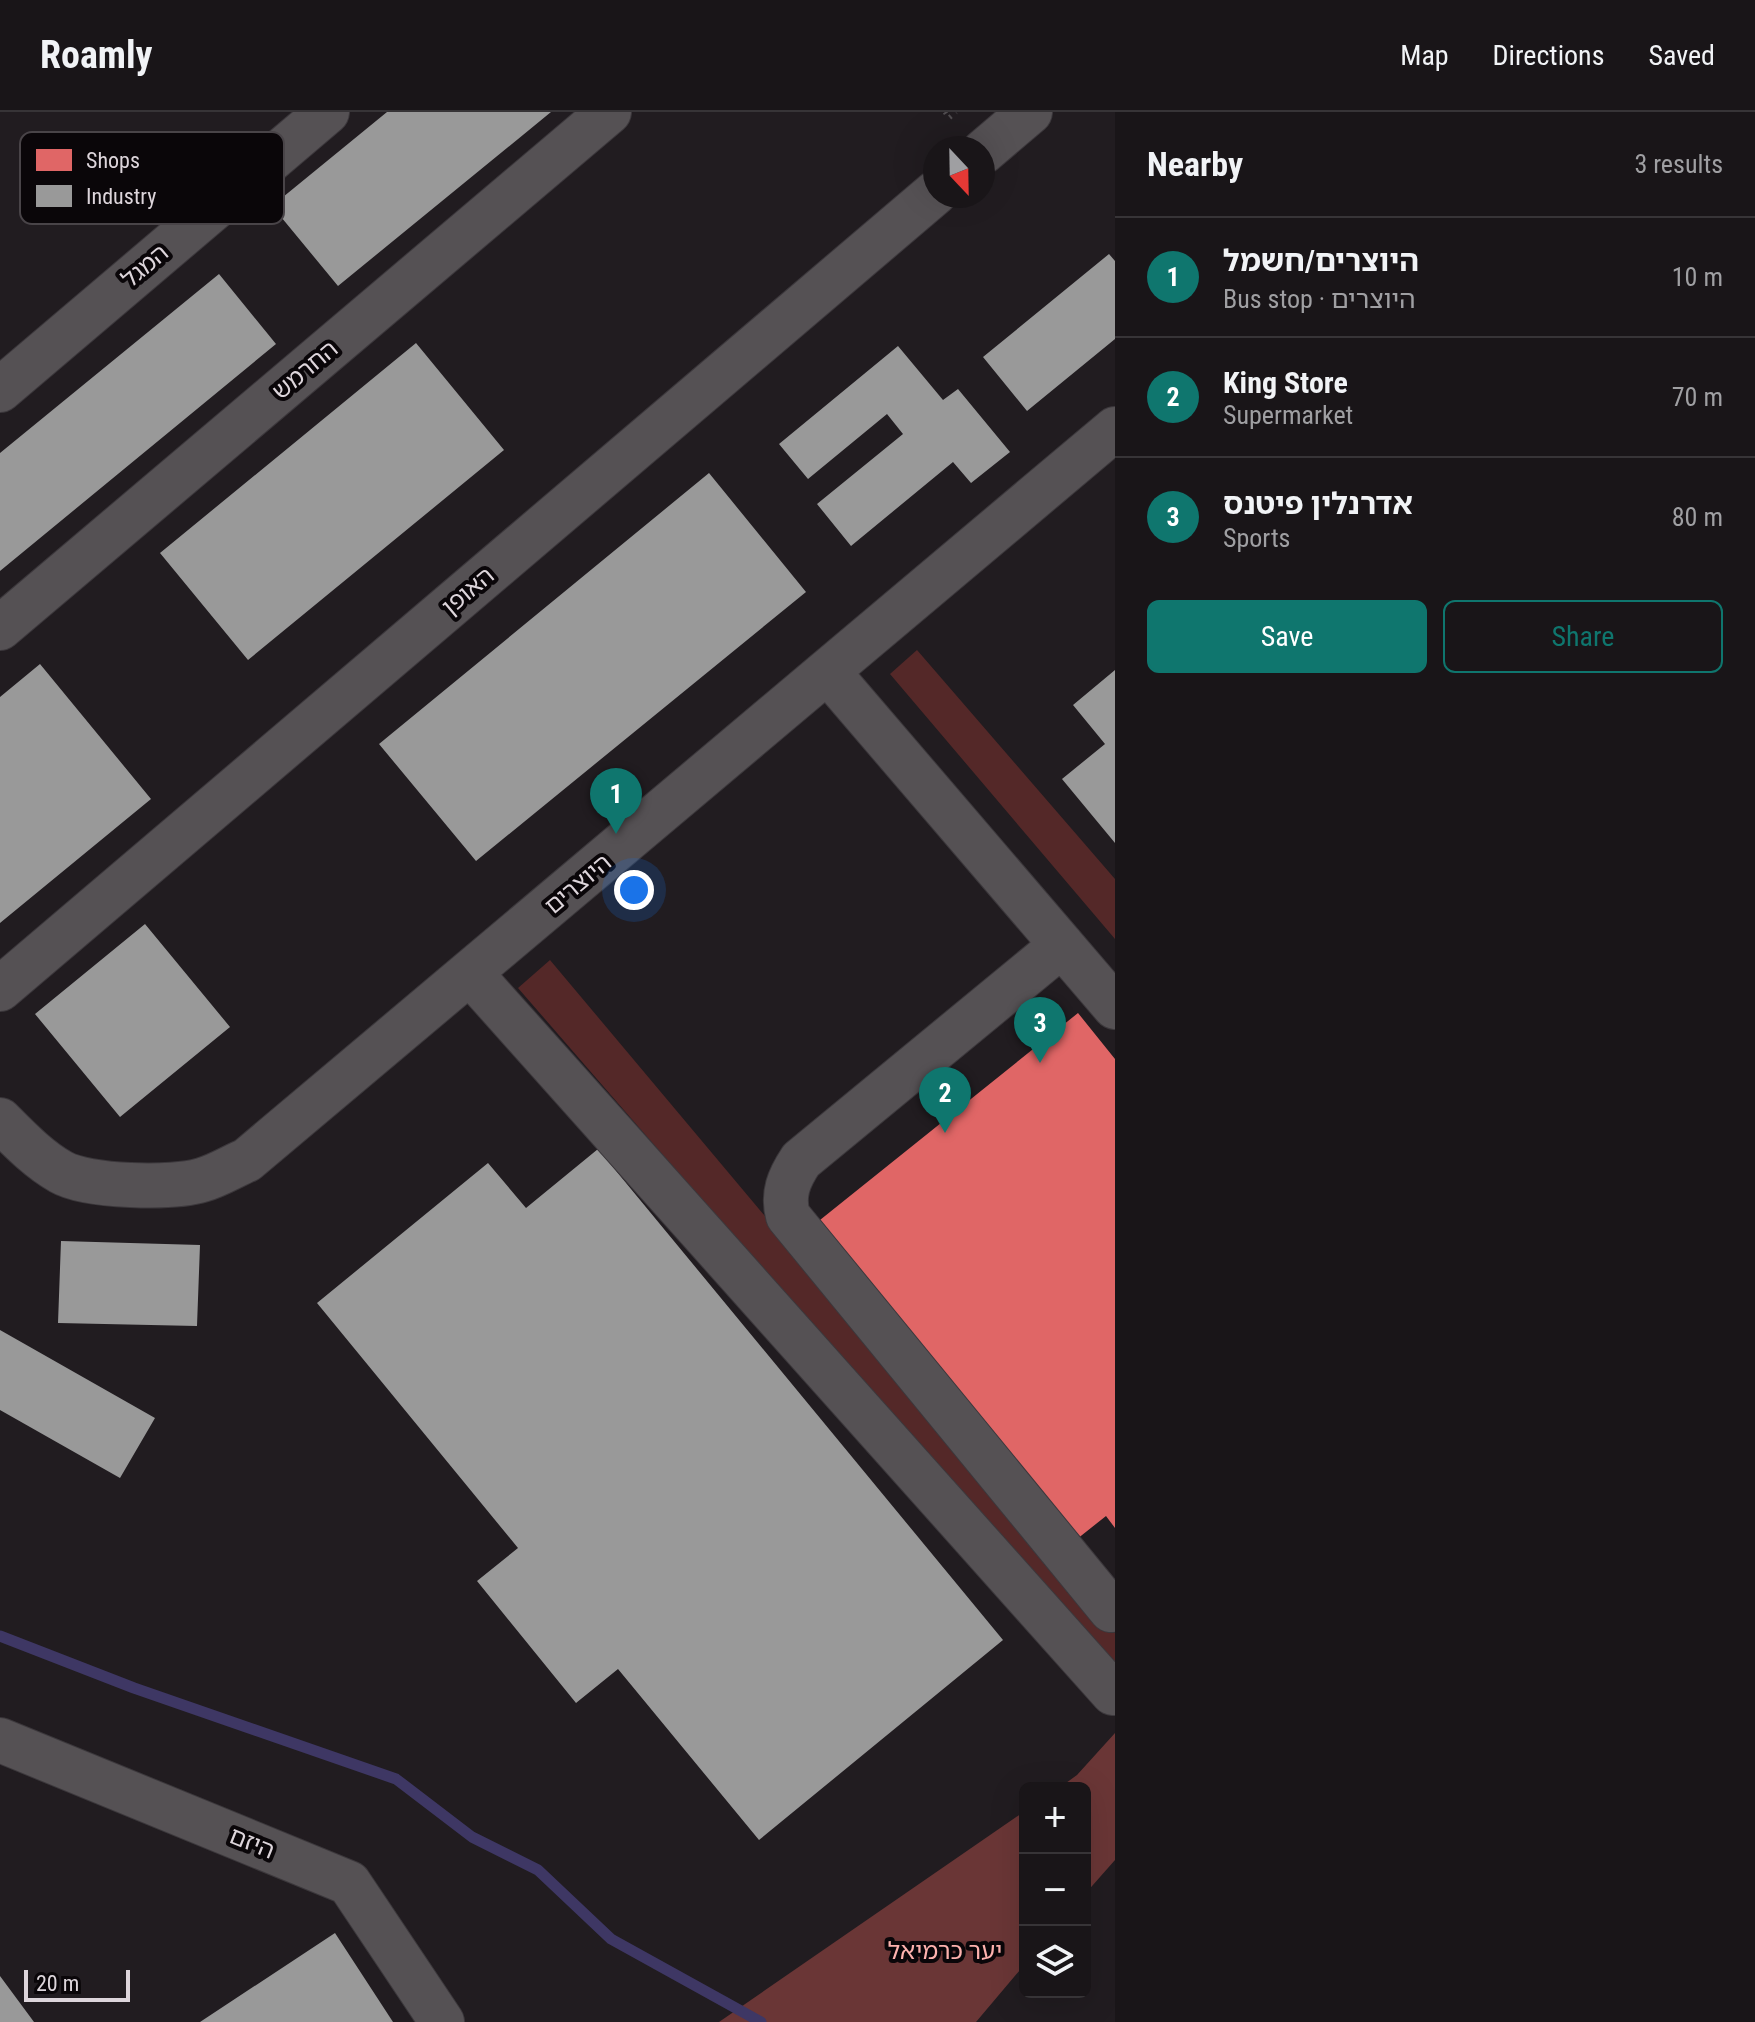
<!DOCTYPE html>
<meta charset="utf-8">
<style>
:root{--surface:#191518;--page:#262225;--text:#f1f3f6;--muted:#9f9fa2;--line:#373437;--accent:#0f766e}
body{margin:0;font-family:"Roboto Condensed","Noto Sans Hebrew",sans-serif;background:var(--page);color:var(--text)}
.controls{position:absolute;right:24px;bottom:24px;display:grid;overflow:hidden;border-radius:12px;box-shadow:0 8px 32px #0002}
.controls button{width:72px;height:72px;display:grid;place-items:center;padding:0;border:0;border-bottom:2px solid var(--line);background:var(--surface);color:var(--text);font:40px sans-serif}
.compass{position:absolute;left:923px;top:24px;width:72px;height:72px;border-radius:50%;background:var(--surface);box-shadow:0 8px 32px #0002;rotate:158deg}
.scale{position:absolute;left:24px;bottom:20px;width:106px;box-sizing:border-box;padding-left:8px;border:4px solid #ddd5db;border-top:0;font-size:22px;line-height:28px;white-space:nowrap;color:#ddd5db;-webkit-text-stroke:6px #0a0609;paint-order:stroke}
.you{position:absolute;left:634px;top:778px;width:28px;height:28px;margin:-20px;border:6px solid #fff;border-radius:50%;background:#1a73e8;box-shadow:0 0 0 12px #1a73e833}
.badge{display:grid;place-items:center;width:52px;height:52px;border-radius:50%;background:var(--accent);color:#fff;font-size:26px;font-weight:700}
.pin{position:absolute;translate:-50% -66px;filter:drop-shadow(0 2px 4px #0008)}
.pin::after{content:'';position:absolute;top:42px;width:28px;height:24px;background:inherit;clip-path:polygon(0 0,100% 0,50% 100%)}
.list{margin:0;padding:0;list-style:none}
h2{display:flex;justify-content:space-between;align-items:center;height:104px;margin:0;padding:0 32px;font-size:34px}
h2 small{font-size:26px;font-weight:400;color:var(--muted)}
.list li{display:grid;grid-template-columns:52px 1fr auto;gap:24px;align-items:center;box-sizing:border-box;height:120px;padding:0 32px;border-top:2px solid var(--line)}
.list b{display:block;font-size:30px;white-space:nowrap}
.list p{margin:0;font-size:26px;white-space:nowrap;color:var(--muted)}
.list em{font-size:26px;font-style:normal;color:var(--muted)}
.actions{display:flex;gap:16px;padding:24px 32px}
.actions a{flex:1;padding:18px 0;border:2px solid var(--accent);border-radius:12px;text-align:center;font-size:28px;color:var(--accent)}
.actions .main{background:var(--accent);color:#fff}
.icon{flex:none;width:44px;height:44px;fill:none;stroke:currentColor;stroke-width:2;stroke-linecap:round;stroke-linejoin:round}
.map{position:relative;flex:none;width:1115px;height:1910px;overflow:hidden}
header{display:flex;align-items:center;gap:48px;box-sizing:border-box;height:112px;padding:0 40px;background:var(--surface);border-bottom:2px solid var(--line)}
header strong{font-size:38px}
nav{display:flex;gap:44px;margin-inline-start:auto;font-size:28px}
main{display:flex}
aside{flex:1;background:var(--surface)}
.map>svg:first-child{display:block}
</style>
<header>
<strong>Roamly</strong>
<nav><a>Map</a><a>Directions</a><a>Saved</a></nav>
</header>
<main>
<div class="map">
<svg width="1115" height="1910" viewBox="0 0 1115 1910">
<rect width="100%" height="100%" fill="#211c20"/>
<!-- green -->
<path fill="#542828" d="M 917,538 L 1115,767 L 1115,827 L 890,562 Z
M 550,848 L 1115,1521 L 1115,1564 L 518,876 Z"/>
<!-- forest -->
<path fill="#6a3636" d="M 1115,1621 L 1115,1748 L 1085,1782 L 1085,1676 L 1059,1676 L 1077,1663 Z
M 1025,1699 L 1025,1852 L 976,1910 L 719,1910 Z"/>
<!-- shops -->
<path fill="#e06666" d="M 1078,901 L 1115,947 L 1115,1416 L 1106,1404 L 1072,1431 L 815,1112 Z"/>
<!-- industry -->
<path fill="#999" d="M 387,0 L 551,0 L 338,174 L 272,94 Z
M 1109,142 L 1115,149 L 1115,227 L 1027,299 L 983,245 Z
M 219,162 L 276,232 L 0,459 L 0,341 Z
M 416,231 L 504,338 L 248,548 L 160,441 Z
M 898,234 L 943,288 L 958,277 L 1010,340 L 971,371 L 953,350 L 851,434 L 817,392 L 903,322 L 887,302 L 808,367 L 779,332 Z
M 709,361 L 806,480 L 476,749 L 379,632 Z
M 40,552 L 151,687 L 0,811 L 0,585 Z
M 1115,558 L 1115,731 L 1062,667 L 1105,632 L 1073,593 Z
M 145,812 L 230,915 L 120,1005 L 35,902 Z
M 598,1037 L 1003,1528 L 759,1728 L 618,1557 L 576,1591 L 477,1469 L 518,1436 L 317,1191 L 488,1051 L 526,1096 Z
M 61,1129 L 200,1133 L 197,1214 L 58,1211 Z
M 0,1218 L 155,1306 L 120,1366 L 0,1298 Z
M 335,1821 L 393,1910 L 200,1910 Z
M 0,1864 L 34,1910 L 0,1910 Z"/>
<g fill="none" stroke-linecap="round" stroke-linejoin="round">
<!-- stream -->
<path stroke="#3e3764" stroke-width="11" d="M 0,1524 L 134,1576 L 396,1667 L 472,1725 L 538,1758 L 611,1827 L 761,1910"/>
<!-- minor casing -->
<g stroke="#3c383c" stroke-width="46">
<path id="minor" d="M 983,40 L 1030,0
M 0,278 L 327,0
M 0,516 L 609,0
M 828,560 L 1115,895
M 1062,833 L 801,1048 C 789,1066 782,1082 788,1104 L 1111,1498 L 1115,1494
M 471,862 L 1113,1581
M 0,877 L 935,81
M 0,1008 C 19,1027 38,1047 61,1060 C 87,1075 173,1077 202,1068 C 217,1064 233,1054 247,1048 L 1115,317
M 0,1628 L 349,1771 L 442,1910"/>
</g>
<!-- path -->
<path stroke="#514d50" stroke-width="5" stroke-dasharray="2 6" stroke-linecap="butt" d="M 945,0 L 949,6 L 956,0"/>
<!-- minor -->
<use href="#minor" stroke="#555154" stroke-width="44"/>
</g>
<g text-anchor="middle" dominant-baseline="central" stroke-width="8" stroke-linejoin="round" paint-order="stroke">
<!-- street labels -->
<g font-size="24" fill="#ddd5db" stroke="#0a0609">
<text transform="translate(145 154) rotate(-40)">המגל</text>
<text transform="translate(305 258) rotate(-40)">החרמש</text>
<text transform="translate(468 479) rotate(-40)">האופן</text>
<text transform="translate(578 772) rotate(-40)">היוצרים</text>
<text transform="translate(252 1731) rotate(22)">היזם</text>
</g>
<!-- park labels -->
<g font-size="24" fill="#feb2ae" stroke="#0a0609">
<text x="945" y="1839">יער כרמיאל</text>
</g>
</g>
<!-- legend -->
<rect x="20" y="20" width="264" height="92" rx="12" fill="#0a0609" stroke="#494448" stroke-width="2"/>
<rect x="36" y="37" width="36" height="22" fill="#e06666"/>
<rect x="36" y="73" width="36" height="22" fill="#999"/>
<g font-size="22" fill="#ddd5db">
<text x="86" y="56">Shops</text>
<text x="86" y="92">Industry</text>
</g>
</svg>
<div class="controls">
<button>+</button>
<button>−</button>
<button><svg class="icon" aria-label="layers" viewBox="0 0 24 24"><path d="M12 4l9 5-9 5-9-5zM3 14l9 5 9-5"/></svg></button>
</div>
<svg class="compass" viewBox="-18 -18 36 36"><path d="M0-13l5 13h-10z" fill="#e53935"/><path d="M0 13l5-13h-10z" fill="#9f9fa2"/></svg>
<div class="scale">20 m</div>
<div class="you"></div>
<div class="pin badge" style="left:616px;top:722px">1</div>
<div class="pin badge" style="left:945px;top:1021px">2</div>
<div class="pin badge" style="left:1040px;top:951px">3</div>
</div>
<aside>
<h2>Nearby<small>3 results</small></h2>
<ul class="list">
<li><span class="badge">1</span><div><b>היוצרים/חשמל</b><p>Bus stop · היוצרים</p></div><em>10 m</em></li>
<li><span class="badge">2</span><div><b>King Store</b><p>Supermarket</p></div><em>70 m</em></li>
<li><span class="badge">3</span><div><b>אדרנלין פיטנס</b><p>Sports</p></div><em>80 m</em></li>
</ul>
<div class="actions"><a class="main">Save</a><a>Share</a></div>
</aside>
</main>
